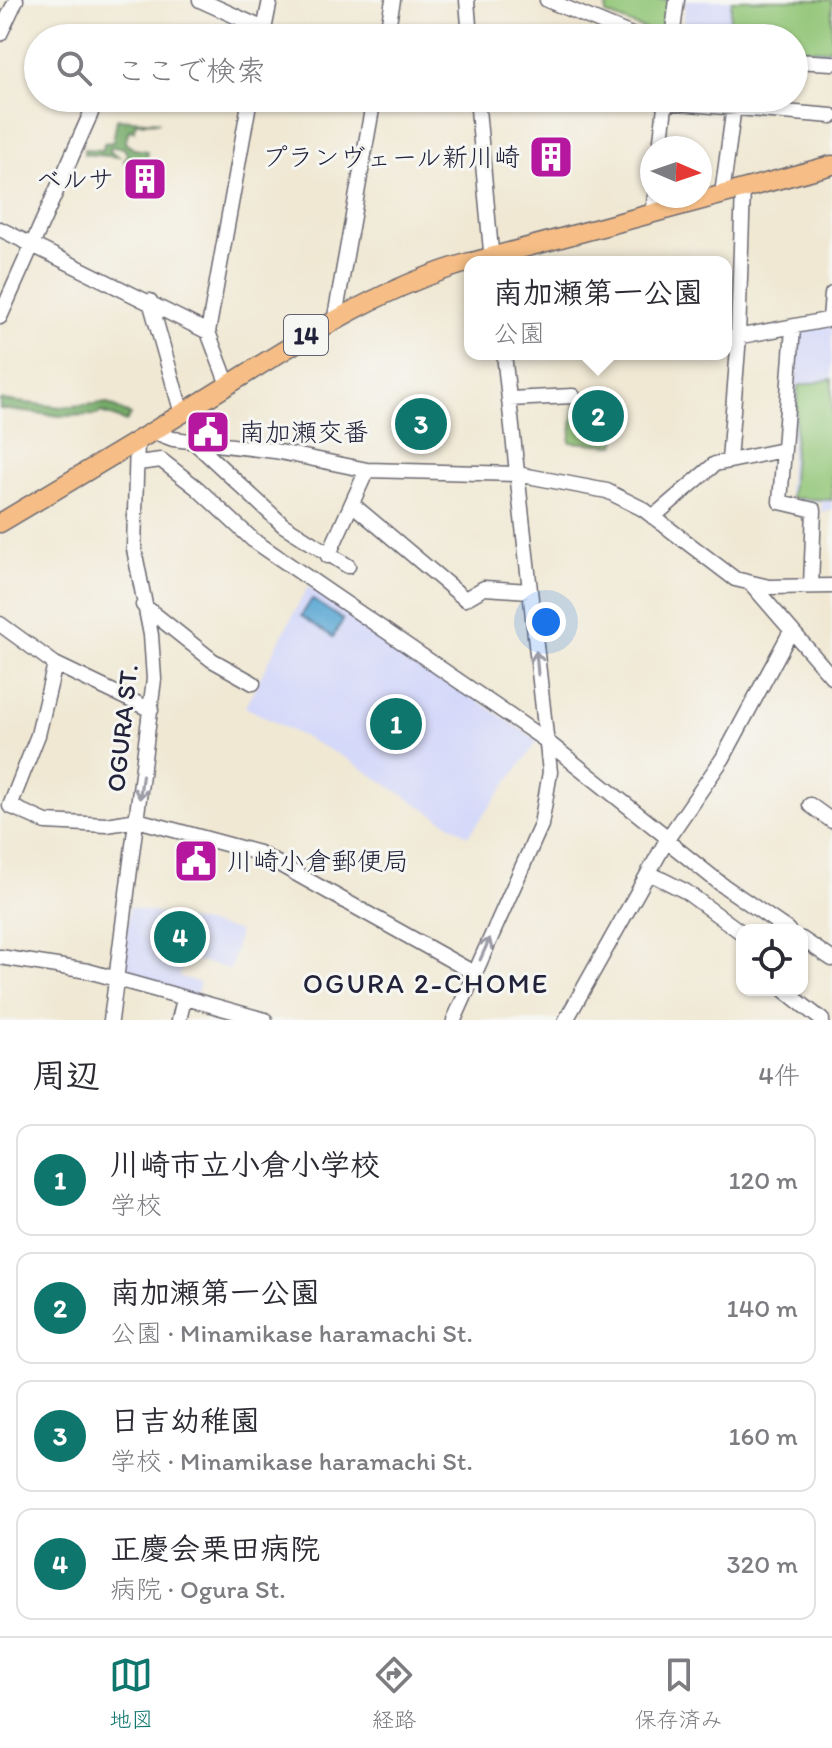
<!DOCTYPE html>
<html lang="ja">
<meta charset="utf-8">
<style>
:root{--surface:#fff;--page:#f2f2f3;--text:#2b2b33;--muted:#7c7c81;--line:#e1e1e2;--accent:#0f766e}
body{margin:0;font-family:Itim,"Klee One",sans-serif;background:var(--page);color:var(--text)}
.controls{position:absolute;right:24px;bottom:24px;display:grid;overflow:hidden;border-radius:16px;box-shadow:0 2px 6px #0004}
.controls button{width:72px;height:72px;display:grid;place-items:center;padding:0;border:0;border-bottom:2px solid var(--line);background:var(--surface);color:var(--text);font:40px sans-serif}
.compass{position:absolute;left:640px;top:136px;width:72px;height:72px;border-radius:50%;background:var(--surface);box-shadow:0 2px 6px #0004;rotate:92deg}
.you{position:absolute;left:546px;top:622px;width:28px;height:28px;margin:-20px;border:6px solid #fff;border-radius:50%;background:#1a73e8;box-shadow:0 0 0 12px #1a73e833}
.badge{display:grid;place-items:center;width:52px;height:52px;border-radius:50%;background:var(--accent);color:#fff;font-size:26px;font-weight:700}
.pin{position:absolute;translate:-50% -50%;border:4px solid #fff;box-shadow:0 2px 8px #0006}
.popup{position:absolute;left:464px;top:256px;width:268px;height:104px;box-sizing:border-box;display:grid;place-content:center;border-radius:16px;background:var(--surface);filter:drop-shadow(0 2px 6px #0005);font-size:26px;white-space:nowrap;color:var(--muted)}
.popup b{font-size:30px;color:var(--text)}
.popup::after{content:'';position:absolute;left:50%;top:100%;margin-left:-16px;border:16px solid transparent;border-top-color:var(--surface)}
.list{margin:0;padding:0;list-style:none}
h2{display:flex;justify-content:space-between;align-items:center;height:104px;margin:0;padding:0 32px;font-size:34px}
h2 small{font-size:26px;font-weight:400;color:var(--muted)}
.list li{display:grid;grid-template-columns:52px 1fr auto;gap:24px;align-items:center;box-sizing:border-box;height:112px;margin:0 16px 16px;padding:0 16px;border:2px solid var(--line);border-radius:16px}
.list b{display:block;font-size:30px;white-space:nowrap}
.list p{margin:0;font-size:26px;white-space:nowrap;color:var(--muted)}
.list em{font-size:26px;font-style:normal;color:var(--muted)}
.icon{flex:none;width:44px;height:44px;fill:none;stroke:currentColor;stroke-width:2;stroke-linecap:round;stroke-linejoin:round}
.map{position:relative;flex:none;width:832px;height:1020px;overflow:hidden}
.search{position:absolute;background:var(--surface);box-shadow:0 2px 6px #0004;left:24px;right:24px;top:24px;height:88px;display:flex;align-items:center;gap:20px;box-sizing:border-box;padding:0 28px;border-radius:44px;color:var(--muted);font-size:30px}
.sheet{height:616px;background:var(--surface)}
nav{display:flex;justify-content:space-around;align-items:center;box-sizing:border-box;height:112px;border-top:2px solid var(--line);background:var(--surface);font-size:22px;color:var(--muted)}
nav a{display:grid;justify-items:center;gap:4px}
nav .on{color:var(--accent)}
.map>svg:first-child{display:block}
</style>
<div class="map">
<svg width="832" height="1020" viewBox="0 0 832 1020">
<rect width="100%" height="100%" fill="#f6f6f2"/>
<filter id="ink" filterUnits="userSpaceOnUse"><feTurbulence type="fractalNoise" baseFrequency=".0125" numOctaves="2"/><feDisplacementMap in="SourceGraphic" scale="16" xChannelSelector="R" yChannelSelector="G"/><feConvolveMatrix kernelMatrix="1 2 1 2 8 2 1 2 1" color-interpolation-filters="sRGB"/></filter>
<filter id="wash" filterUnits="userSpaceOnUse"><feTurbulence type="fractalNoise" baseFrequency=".006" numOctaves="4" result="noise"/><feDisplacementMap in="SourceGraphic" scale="32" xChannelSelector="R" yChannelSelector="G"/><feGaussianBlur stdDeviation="1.8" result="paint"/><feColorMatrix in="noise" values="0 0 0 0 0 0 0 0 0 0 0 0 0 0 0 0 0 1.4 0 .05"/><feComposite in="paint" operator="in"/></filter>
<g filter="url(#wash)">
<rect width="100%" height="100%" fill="#f0e8d3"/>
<!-- built -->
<path fill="#d4d8f9" d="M 686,0 L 832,0 L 832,57 L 794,53 L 794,38 L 681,38 Z
M 832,325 L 832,511 L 821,512 L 822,502 L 798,501 L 788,493 L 799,331 Z
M 308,586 L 538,741 L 468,836 L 347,759 L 245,707 Z
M 129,907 L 239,931 L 231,969 L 185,958 L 179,976 L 200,983 L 195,999 L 122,978 Z"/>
<!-- green -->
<path fill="#91c576" stroke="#5a7458" stroke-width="2" d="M 607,0 L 669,0 L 672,5 L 667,38 L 606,14 Z
M 732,0 L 832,0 L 832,45 L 828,50 L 794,48 L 794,38 L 728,38 Z
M 832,379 L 832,500 L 791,498 L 798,386 Z
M 623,402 L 615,445 L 570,442 L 575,404 Z"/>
<!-- forest -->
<path fill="#74aa67" stroke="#4b6651" stroke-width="2" d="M 117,119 L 160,122 L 136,123 L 134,131 L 129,130 L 125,143 L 134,149 L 148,151 L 146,164 L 138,164 L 131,171 L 132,162 L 124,162 L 127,154 L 124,148 L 111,147 L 110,152 L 120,157 L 84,154 L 84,149 L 103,150 L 104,143 L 113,142 Z
M 0,400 L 61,407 L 106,403 L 131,415 L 126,422 L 101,412 L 97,415 L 61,416 L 0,409 Z"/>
<!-- water -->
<path fill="#5aa7d3" stroke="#3e6487" stroke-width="2" d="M 312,599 L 343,620 L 333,637 L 301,616 Z"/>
</g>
<g filter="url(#ink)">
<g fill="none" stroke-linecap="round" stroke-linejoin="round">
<!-- minor casing -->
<g stroke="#6a6770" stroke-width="17">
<path id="minor" d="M 200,0 L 264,29
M 467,0 L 470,38
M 547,0 L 639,38
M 0,34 L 16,0
M 263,35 L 270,0
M 386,38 L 393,0
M 672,38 L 677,0
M 794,61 L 832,63
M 477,98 L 492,262
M 665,102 L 832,116
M 660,148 L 666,98
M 722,194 L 735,99
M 653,211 L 655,196
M 0,229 L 208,332
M 150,301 L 182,414
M 0,317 L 91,113
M 335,317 L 374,98
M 830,319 L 832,294
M 793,328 L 780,502 L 814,510 L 811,585
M 738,337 L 743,188
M 726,339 L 832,319
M 228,385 L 208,332 L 250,98
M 509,399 L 573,396
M 154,432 L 173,439 L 275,451 L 367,470 L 517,474 L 607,491 L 643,509 L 735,579 L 769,587 L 832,586
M 194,442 L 283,525 L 348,566
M 729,460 L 739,336
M 138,463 L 161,460 L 197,488 L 253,540 L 545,740 L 668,838
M 352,504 L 465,599 L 484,588 L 530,591
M 653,517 L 715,464 L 783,450
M 328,556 L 367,470
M 753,586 L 832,677
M 143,605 L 212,660 L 253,683
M 0,624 L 55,664 L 151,710
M 55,664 L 38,735 L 10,806 L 46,822 L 107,825 L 137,820 L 259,853 L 474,973
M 810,805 L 832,821
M 667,841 L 721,884 L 788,930
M 649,873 L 685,891 L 742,933
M 802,939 L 832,959
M 0,957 L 88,971 L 265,1020
M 784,990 L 822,1020
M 111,1020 L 154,679 L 151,635 L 134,549 L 137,441
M 179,1020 L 184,999
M 454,1020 L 541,825 L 550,772 L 504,354
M 566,1020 L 668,838 L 723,758 L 791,631"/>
</g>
<!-- major casing -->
<g stroke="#6a6770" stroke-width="21">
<path id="major" d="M 472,262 L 832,165
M 0,523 C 74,479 148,435 220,390 C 301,340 378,288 470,262"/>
</g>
<!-- minor -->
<use href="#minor" stroke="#fff" stroke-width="14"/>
<!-- major -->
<use href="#major" stroke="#f6be86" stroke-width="18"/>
</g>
<!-- one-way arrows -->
<defs><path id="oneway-shaft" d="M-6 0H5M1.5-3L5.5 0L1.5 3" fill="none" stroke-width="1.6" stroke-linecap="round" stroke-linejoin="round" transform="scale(2)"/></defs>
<g stroke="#9c9ca7">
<use href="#oneway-shaft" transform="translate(537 663) rotate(-95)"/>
<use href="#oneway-shaft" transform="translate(141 787) rotate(97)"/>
<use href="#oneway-shaft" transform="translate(485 949) rotate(-66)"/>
</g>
</g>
<!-- icons -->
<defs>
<g id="building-square" transform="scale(2.3)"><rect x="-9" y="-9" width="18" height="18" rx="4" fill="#b5179e" stroke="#f6f6f2"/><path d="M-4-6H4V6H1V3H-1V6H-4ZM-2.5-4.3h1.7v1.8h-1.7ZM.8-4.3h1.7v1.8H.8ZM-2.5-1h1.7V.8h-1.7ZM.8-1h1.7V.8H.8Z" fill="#fff"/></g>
<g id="civic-square" transform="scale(2.3)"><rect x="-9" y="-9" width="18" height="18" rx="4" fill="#b5179e" stroke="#f6f6f2"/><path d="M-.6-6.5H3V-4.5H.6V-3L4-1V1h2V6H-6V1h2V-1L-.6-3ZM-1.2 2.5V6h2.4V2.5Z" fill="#fff"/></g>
</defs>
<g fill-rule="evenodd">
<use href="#building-square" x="551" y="157"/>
<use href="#building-square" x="145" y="179"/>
<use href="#civic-square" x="208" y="432"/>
<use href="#civic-square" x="196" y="861"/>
</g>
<g text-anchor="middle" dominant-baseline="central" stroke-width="6" stroke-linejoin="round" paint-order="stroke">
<!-- shield labels -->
<rect fill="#f6f6f2" stroke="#626272" stroke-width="2" x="284" y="315" width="44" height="40" rx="6"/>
<g font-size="24" font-weight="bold" fill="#22223b">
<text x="306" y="335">14</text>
</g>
<!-- poi labels -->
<g font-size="26" fill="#22223b" stroke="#f6f6f2" text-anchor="end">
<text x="520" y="157">プランヴェール新川崎</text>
<text x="114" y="179">ベルサ</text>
<text x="239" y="432" text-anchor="start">南加瀬交番</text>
<text x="227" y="861" text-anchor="start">川崎小倉郵便局</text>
</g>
<!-- street labels -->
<g font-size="26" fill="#22223b" stroke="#f6f6f2">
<text transform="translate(122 728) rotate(-84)">OGURA ST.</text>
</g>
<!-- neighbourhood labels -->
<g font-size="28" letter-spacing="2" fill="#22223b" stroke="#f6f6f2">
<text x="426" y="983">OGURA 2-CHOME</text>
</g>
</g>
</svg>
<div class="controls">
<button><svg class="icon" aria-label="locate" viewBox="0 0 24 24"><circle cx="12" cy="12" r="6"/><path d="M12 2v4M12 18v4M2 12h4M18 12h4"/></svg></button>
</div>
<svg class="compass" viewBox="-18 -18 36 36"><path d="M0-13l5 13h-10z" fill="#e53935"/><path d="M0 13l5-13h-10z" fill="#7c7c81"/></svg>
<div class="you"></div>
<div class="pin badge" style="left:396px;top:724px">1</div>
<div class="pin badge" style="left:598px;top:416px">2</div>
<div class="popup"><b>南加瀬第一公園</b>公園</div>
<div class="pin badge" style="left:421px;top:424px">3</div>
<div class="pin badge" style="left:180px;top:937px">4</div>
<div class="search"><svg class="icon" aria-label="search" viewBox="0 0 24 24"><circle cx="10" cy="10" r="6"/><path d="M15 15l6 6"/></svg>ここで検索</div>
</div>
<section class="sheet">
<h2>周辺<small>4件</small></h2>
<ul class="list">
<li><span class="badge">1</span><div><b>川崎市立小倉小学校</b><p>学校</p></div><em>120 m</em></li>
<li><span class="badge">2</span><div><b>南加瀬第一公園</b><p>公園 · Minamikase haramachi St.</p></div><em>140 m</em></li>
<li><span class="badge">3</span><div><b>日吉幼稚園</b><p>学校 · Minamikase haramachi St.</p></div><em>160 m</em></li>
<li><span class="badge">4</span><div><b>正慶会栗田病院</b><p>病院 · Ogura St.</p></div><em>320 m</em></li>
</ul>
</section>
<nav>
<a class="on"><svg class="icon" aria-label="map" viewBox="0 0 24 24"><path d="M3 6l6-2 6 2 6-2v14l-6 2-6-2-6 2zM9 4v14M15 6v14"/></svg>地図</a>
<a><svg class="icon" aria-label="directions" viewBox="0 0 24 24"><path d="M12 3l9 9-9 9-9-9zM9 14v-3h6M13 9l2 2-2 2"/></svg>経路</a>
<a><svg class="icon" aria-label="saved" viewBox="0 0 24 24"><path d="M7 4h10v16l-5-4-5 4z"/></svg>保存済み</a>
</nav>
